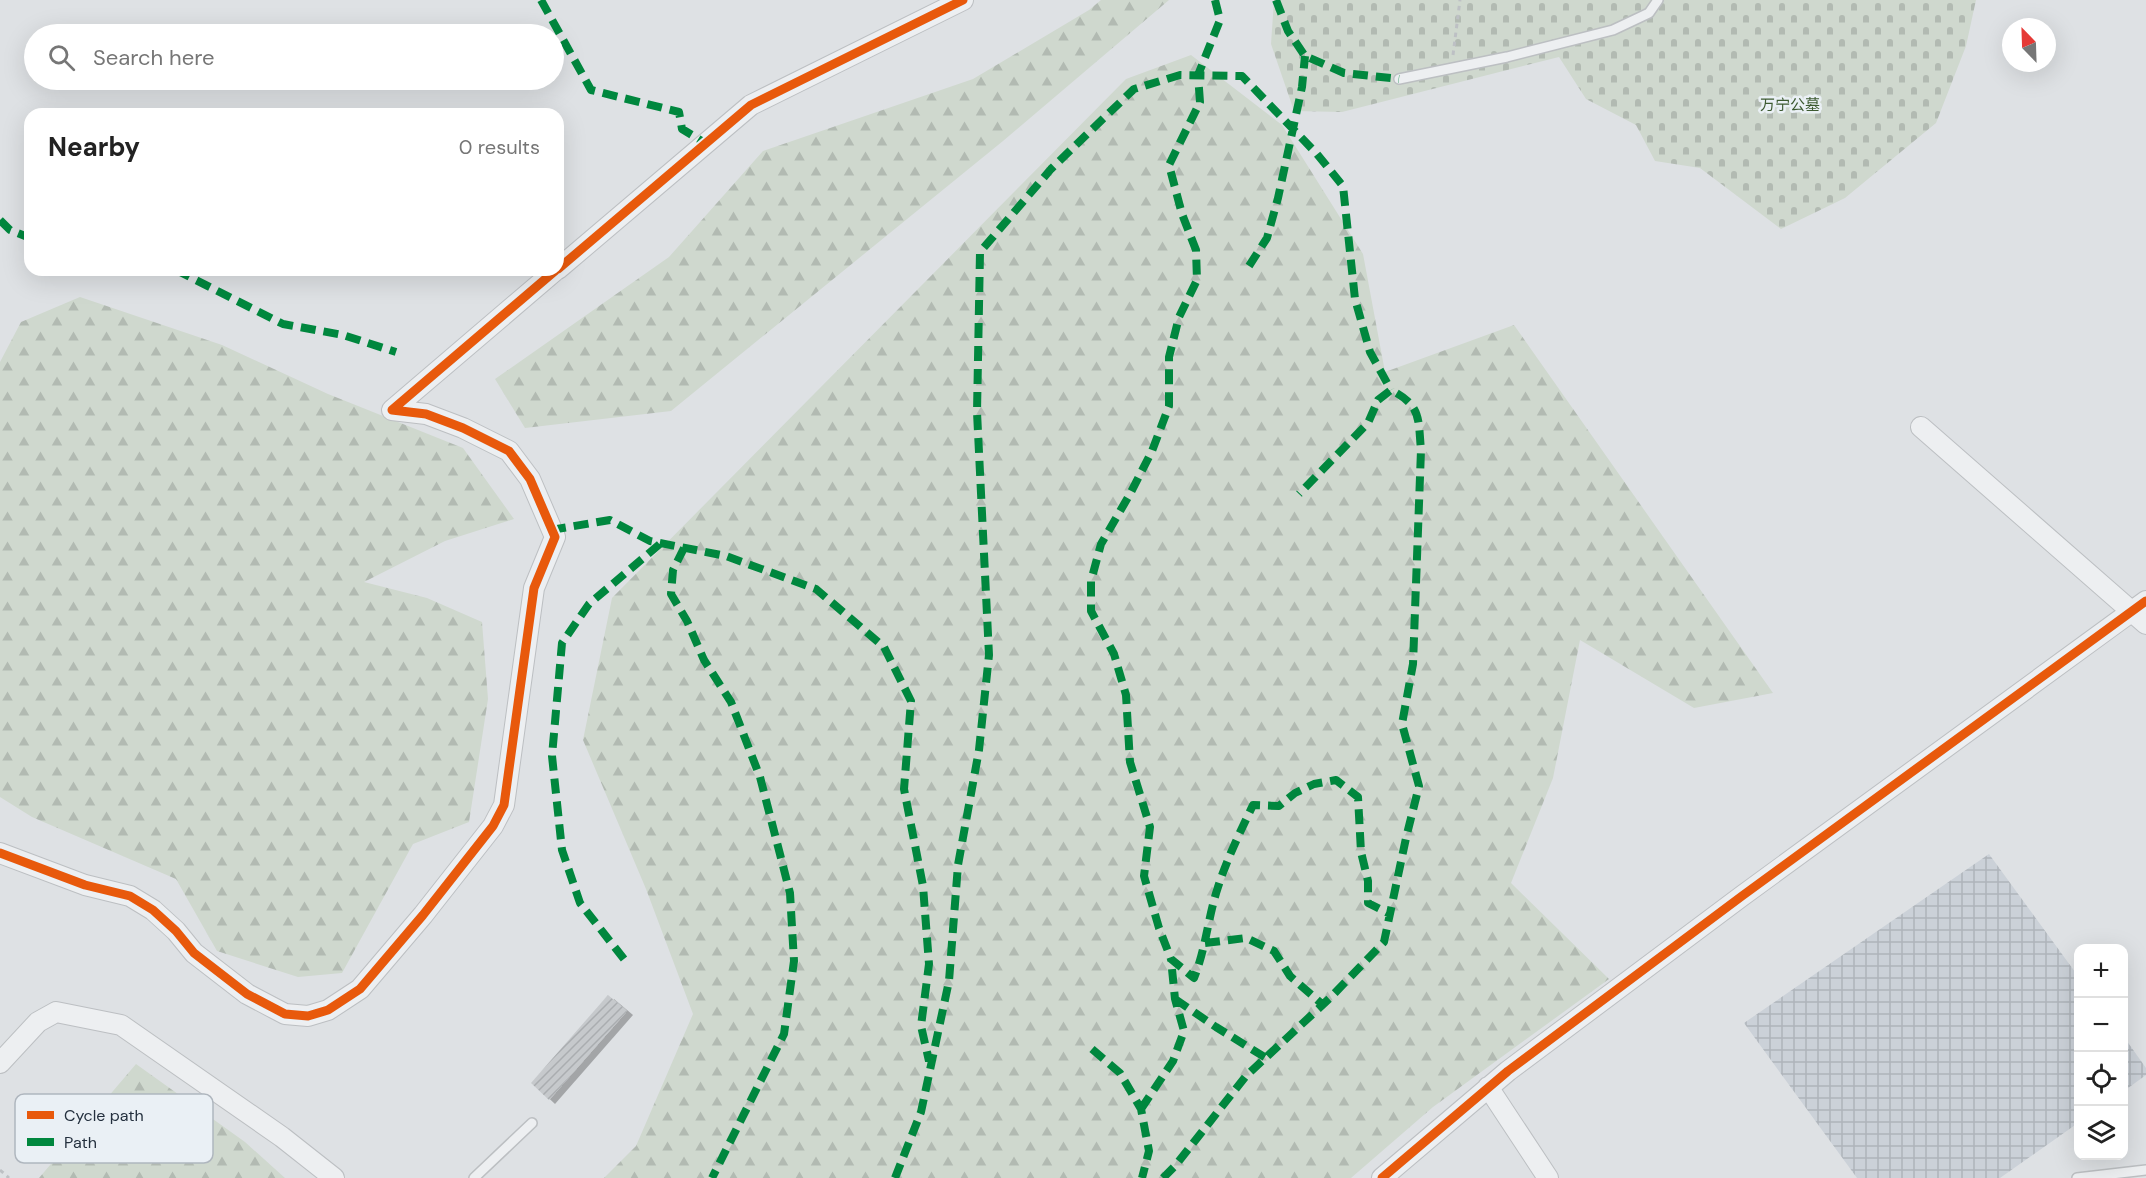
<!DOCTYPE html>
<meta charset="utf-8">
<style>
:root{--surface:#fff;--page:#f2f2f2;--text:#222;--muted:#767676;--line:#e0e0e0}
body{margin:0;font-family:"DM Sans","Noto Sans SC",sans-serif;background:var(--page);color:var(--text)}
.controls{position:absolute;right:18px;bottom:18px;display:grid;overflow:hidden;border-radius:12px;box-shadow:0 6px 24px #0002}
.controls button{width:54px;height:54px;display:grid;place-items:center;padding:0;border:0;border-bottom:2px solid var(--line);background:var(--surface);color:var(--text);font:30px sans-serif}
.compass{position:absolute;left:2002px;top:18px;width:54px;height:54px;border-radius:50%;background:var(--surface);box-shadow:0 6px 24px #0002;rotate:337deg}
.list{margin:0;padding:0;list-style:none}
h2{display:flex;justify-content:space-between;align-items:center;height:78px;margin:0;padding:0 24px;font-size:26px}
h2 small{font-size:20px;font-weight:400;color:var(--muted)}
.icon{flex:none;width:33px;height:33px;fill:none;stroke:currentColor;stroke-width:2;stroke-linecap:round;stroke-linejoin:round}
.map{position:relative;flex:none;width:2146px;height:1178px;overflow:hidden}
.search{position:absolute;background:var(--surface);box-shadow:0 6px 24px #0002;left:24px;top:24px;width:540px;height:66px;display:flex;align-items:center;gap:15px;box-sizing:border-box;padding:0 21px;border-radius:33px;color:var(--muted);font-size:22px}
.panel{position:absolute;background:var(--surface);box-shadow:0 6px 24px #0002;left:24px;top:108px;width:540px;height:168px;border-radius:18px}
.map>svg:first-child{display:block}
</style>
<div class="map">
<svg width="2146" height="1178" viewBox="0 0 2146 1178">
<defs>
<pattern id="industrial-grid" width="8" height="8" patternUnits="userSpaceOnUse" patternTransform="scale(1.5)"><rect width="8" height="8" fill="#cbd1d8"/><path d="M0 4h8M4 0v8" fill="none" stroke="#aeb4ba"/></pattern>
<pattern id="forest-firs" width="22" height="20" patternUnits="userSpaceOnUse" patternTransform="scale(1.5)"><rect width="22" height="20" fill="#cfd8ce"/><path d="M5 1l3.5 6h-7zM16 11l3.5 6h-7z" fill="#b2bab2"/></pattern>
<pattern id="cemetery-stones" width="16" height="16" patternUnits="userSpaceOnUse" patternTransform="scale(1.5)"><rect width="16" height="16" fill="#cfd8ce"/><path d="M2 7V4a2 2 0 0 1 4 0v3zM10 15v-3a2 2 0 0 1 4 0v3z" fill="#b2bab2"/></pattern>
<pattern id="building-hatch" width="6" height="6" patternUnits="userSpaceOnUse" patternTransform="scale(1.5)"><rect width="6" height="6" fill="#c6c9cc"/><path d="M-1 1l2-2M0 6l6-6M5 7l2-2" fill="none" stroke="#aaadb0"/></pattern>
<filter id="shadow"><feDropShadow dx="6" dy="4" stdDeviation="0" flood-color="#0004"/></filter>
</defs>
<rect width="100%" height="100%" fill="#dee1e4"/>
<!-- industrial -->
<path fill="url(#industrial-grid)" d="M 1989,854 L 2078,976 L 2078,1123 L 2000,1178 L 1857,1178 L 1744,1023 Z
M 2124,1037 L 2146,1068 L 2146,1075 L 2124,1091 Z"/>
<!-- forest -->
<path fill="url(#forest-firs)" d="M 1101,0 L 1169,0 L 1003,141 L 671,411 L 525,428 L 495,379 L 669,257 L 763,151 L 973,79 L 1089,10 Z
M 1191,55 L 1282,125 L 1363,254 L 1385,372 L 1514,325 L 1773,693 L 1694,708 L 1580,640 L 1553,778 L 1511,883 L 1609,979 L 1433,1107 L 1351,1178 L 604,1178 L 636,1146 L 693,1014 L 646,889 L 583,740 L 612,598 L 1126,79 Z
M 80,297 L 222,345 L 328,394 L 463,448 L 514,519 L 445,541 L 364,582 L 427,598 L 482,622 L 488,699 L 469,822 L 413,844 L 342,973 L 298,977 L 217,951 L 176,879 L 32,817 L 0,797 L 0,362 L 21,322 Z
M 136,1064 L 245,1142 L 285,1178 L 39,1178 Z"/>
<!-- cemetery -->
<path fill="url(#cemetery-stones)" d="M 1274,0 L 1976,0 L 1966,46 L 1936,123 L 1845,198 L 1781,229 L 1700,168 L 1655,161 L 1636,125 L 1586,99 L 1559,57 L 1342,112 L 1294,111 L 1271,44 Z"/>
<!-- building -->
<path fill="url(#building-hatch)" filter="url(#shadow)" d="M 608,995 L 627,1011 L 549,1100 L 531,1083 Z"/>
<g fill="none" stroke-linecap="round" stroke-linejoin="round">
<!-- service casing -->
<g stroke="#bcbfc2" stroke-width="12">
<path id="service" d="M 1399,79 L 1507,57 L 1613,30 L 1649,13 L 1658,0
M 474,1178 L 532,1123
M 2077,1178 L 2146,1170"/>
</g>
<!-- minor casing -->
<g stroke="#bcbfc2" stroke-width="22">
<path id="minor" d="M 558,269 L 751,105 L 963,0
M 1921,427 L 2146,624
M 0,853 L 85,885 L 130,896 L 153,910 L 176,931 L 194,953 L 247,994 L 285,1014 L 308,1016 L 328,1010 L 360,989 L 423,915 L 493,826 L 504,805 L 534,588 L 555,537 L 530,479 L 509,451 L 463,428 L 426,414 L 392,410 L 556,270
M 0,1063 L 38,1022 L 56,1012 L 121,1025 L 282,1137 L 334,1178
M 1488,1087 L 1548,1178
M 1382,1178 L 1508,1071 L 1742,896 L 2146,601"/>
</g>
<!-- path -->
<path stroke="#bdc0c4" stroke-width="3" stroke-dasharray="4.5 4.5" stroke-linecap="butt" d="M 1453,55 L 1460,0
M 0,1170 L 9,1178"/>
<!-- service -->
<use href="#service" stroke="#edeff1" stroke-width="9"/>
<!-- minor -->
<use href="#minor" stroke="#edeff1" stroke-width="20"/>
<!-- quiet -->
<path stroke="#00873e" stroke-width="8" stroke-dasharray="15 8" stroke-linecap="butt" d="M 541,0 L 591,90 L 679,112 L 682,129 L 705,143
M 1215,0 L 1220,20 L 1198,75 L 1200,102 L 1169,165 L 1182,214 L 1196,250 L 1197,280 L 1179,317 L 1169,357 L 1169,406 L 1152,451 L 1130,494 L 1101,544 L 1091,581 L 1091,611 L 1114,654 L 1126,695 L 1130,762 L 1150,827 L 1144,876 L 1159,928 L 1171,959 L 1194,978 C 1206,948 1208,917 1218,887 C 1227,859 1240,832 1253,805 L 1279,806 L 1295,793 L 1314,784 L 1336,780 L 1358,797 L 1361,852 L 1368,881 L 1368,903 L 1390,914
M 1276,0 L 1288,31 L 1305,56 L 1344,73 L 1399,79
M 0,220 L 10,230 L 30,238
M 1249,266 L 1267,238 L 1278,198 L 1302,87 L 1305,56
M 176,270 L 283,324 L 343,335 L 396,352
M 551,530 L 610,520 L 650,541 L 726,556 L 816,589 L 884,647 L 911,701 L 904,789 L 923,886 L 929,964 L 921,1026 L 929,1061
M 684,548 L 673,570 L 671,594 L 687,621 L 704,660 L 731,702 L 760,777 L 790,893 L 794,961 L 784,1034 L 712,1178
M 1205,943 L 1246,938 L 1274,951 L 1290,976 L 1323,1005
M 624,959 L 580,903 L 562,850 L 552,756 L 562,643 L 589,604 L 661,543
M 1175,999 L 1216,1027 L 1266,1058
M 1092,1049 L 1120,1073 L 1141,1109 L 1149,1151 L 1142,1178
M 1141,1109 L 1173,1061 L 1184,1031 L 1175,999 L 1171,959
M 895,1178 L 921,1112 L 949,981 L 958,865 L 979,750 L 989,655 L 977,412 L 980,252 L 1051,169 L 1134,89 L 1180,75 L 1242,76 L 1317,154 L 1343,186 L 1355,299 L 1370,352 L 1391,390
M 1163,1178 L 1175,1166 L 1246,1076 L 1331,997 L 1384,942 L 1406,838 L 1419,786 L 1402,724 L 1413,664 L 1421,450 C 1418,419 1422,406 1391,390 L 1378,400 L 1368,423 L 1299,494"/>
<!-- cycleway casing -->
<g stroke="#eaf0f5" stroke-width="13">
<path id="cycleway" d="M 558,269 L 751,105 L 963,0
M 0,853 L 85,885 L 130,896 L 153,910 L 176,931 L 194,953 L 247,994 L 285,1014 L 308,1016 L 328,1010 L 360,989 L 423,915 L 493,826 L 504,805 L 534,588 L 555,537 L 530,479 L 509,451 L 463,428 L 426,414 L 392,410 L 556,270
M 1382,1178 L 1508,1071 L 1742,896 L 2146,601"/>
</g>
<!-- cycleway -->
<use href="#cycleway" stroke="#e8590c" stroke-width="9"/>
</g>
<g text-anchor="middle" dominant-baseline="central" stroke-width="5" stroke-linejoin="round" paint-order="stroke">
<!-- park labels -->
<g font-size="15" fill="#3d5a31" stroke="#eaf0f5">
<text x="1790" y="105">万宁公墓</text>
</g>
</g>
<!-- legend -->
<rect x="15" y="1094" width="198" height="69" rx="9" fill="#eaf0f5" stroke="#afb6be" stroke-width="1.5"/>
<rect x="27" y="1111" width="27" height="8" fill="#e8590c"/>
<rect x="27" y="1138" width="27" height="8" fill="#00873e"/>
<g font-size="16" fill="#24303e">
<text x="64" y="1121">Cycle path</text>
<text x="64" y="1148">Path</text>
</g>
</svg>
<div class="controls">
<button>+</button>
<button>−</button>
<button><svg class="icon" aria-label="locate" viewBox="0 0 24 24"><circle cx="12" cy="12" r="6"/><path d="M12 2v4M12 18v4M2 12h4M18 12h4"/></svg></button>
<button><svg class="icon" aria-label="layers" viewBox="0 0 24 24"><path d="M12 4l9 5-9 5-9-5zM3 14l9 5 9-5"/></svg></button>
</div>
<svg class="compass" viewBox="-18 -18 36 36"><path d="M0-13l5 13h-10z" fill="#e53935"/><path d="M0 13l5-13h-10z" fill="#767676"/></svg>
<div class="search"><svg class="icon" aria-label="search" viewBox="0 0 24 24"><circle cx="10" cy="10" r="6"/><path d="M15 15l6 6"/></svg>Search here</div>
<section class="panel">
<h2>Nearby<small>0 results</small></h2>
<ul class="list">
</ul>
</section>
</div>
